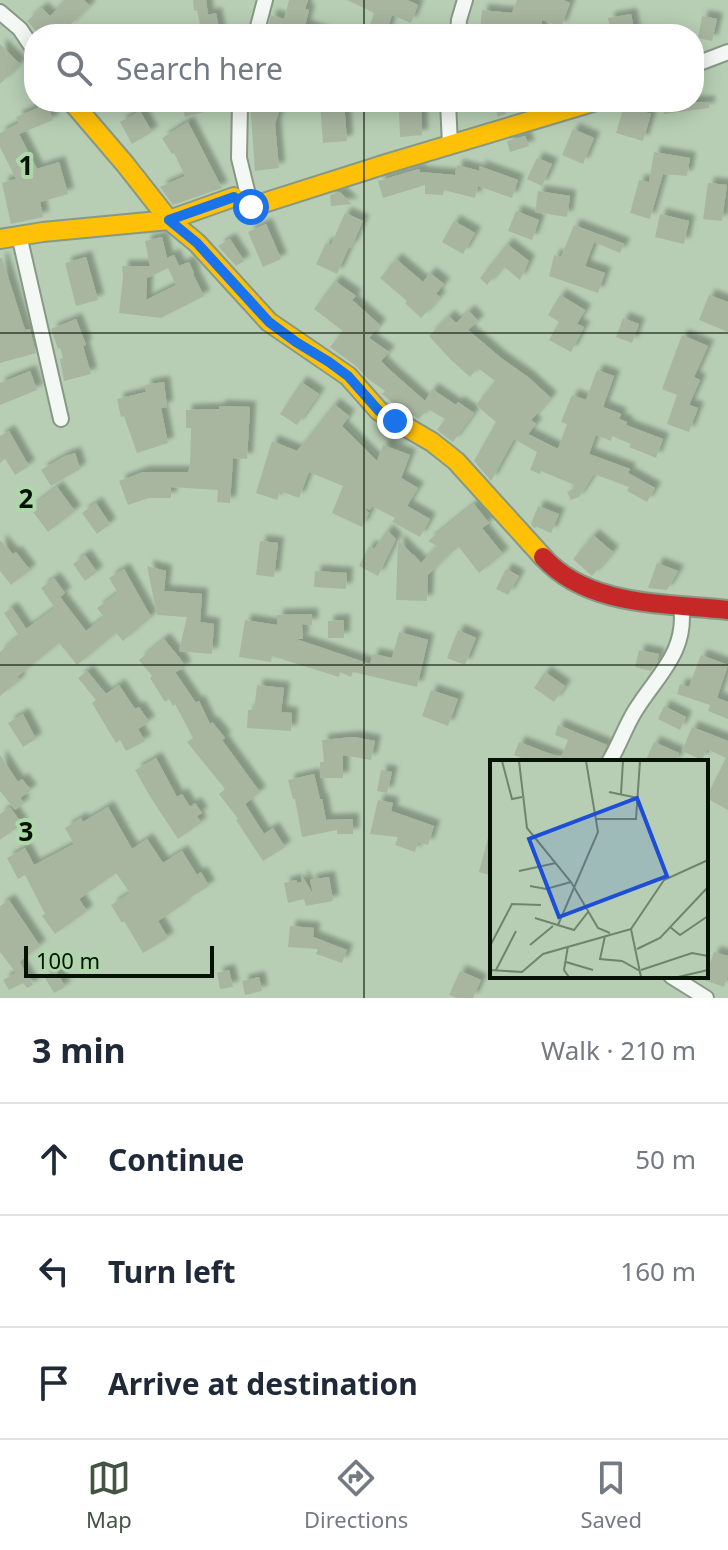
<!DOCTYPE html>
<meta charset="utf-8">
<style>
:root{--surface:#fff;--page:#f2f2f3;--text:#1f2937;--muted:#747a83;--line:#e0e1e3;--accent:#435442}
body{margin:0;font-family:"Noto Sans",sans-serif;background:var(--page);color:var(--text)}
.scale{position:absolute;left:24px;bottom:20px;width:190px;box-sizing:border-box;padding-left:8px;border:4px solid #051204;border-top:0;font-size:22px;line-height:28px;white-space:nowrap;color:#051204;-webkit-text-stroke:6px #afd8aa;paint-order:stroke}
.stop{position:absolute;width:24px;height:24px;margin:-18px;border:6px solid #1a73e8;border-radius:50%;background:#fff}
.stop.end{background:#1a73e8;border-color:#fff;box-shadow:0 2px 8px #0008}
.list{margin:0;padding:0;list-style:none}
h2{display:flex;justify-content:space-between;align-items:center;height:104px;margin:0;padding:0 32px;font-size:34px}
h2 small{font-size:26px;font-weight:400;color:var(--muted)}
.list li{display:grid;grid-template-columns:52px 1fr auto;gap:24px;align-items:center;box-sizing:border-box;height:112px;padding:0 32px;border-top:2px solid var(--line)}
.list b{display:block;font-size:30px;white-space:nowrap}
.list em{font-size:26px;font-style:normal;color:var(--muted)}
.icon{flex:none;width:44px;height:44px;fill:none;stroke:currentColor;stroke-width:2;stroke-linecap:round;stroke-linejoin:round}
.map{position:relative;flex:none;width:728px;height:998px;overflow:hidden}
.search{position:absolute;background:var(--surface);box-shadow:0 4px 20px #0003;left:24px;right:24px;top:24px;height:88px;display:flex;align-items:center;gap:20px;box-sizing:border-box;padding:0 28px;border-radius:32px;color:var(--muted);font-size:30px}
.sheet{height:440px;background:var(--surface)}
nav{display:flex;justify-content:space-around;align-items:center;box-sizing:border-box;height:112px;border-top:2px solid var(--line);background:var(--surface);font-size:22px;color:var(--muted)}
nav a{display:grid;justify-items:center;gap:4px}
nav .on{color:var(--accent)}
.map>svg:first-child{display:block}
</style>
<div class="map">
<svg width="728" height="998" viewBox="0 0 728 998">
<defs>
<filter id="shadow"><feDropShadow dx="6" dy="-6" stdDeviation="2" flood-color="#0004"/></filter>
</defs>
<rect width="100%" height="100%" fill="#b7ceb4"/>
<!-- building -->
<path fill="#a8b6a0" fill-rule="evenodd" filter="url(#shadow)" d="M 66,0 L 84,0 L 90,6 L 68,27 L 65,23 L 53,34 L 39,34 L 27,21 L 42,8 L 50,16 Z
M 193,0 L 206,0 L 208,15 L 216,13 L 220,34 L 202,34 L 197,10 L 194,11 Z
M 289,0 L 308,0 L 305,9 L 309,10 L 305,26 L 323,32 L 323,34 L 288,34 L 289,32 L 269,24 L 271,15 L 284,19 Z
M 347,0 L 407,0 L 418,5 L 411,23 L 392,15 L 386,34 L 367,34 L 374,13 Z
M 517,0 L 563,0 L 570,3 L 561,27 L 542,20 L 542,34 L 513,34 L 480,29 L 482,10 L 512,13 Z
M 631,14 L 635,34 L 611,34 L 608,18 Z
M 702,16 L 717,19 L 712,41 L 698,38 Z
M 0,44 L 20,64 L 0,84 Z
M 181,102 L 206,102 L 208,111 L 185,117 Z
M 250,102 L 282,102 L 275,124 L 279,168 L 255,171 Z
M 344,102 L 347,141 L 323,143 L 320,103 Z
M 493,102 L 504,102 L 506,114 L 498,117 Z
M 662,102 L 709,102 L 709,108 L 664,114 Z
M 47,104 L 53,120 L 19,134 L 37,169 L 59,162 L 68,194 L 40,202 L 43,217 L 11,224 L 2,183 L 16,179 L 0,147 L 0,133 L 19,123 L 16,117 Z
M 624,106 L 651,114 L 643,141 L 616,133 Z
M 421,109 L 422,135 L 400,137 L 399,111 Z
M 140,111 L 152,132 L 132,144 L 120,122 Z
M 188,122 L 222,188 L 173,205 L 160,187 L 185,176 L 174,153 L 172,154 L 162,138 Z
M 573,129 L 594,138 L 583,164 L 562,155 Z
M 525,136 L 529,146 L 510,152 L 507,141 Z
M 654,152 L 690,158 L 687,176 L 663,174 L 650,219 L 630,213 L 639,180 L 649,182 Z
M 537,158 L 552,164 L 542,186 L 527,179 Z
M 457,165 L 480,171 L 479,166 L 518,180 L 512,198 L 478,186 L 475,198 L 444,190 L 443,195 L 425,194 L 425,185 L 383,198 L 378,181 L 419,169 L 420,172 L 455,175 Z
M 708,183 L 727,185 L 722,221 L 703,219 Z
M 538,191 L 570,196 L 567,217 L 535,212 Z
M 340,192 L 352,204 L 331,206 L 330,195 Z
M 516,211 L 539,220 L 532,240 L 508,231 Z
M 345,213 L 363,221 L 351,248 L 349,247 L 337,274 L 316,264 L 326,243 L 331,245 Z
M 660,214 L 689,221 L 684,244 L 655,237 Z
M 454,221 L 475,233 L 463,254 L 442,242 Z
M 266,224 L 281,259 L 263,267 L 248,232 Z
M 574,225 L 624,244 L 620,253 L 594,242 L 585,266 L 605,273 L 598,293 L 549,276 L 554,255 L 561,257 Z
M 162,237 L 167,258 L 174,255 L 179,266 L 189,262 L 194,273 L 193,274 L 204,296 L 161,318 L 119,313 L 123,277 L 122,266 L 150,266 L 145,241 ZM 168,268 L 176,285 L 146,300 L 147,278 Z
M 230,239 L 244,261 L 236,266 L 218,246 Z
M 507,244 L 529,261 L 520,280 L 503,266 L 487,285 L 480,278 Z
M 86,257 L 98,300 L 76,306 L 65,263 Z
M 0,258 L 2,258 L 25,330 L 30,329 L 36,353 L 0,363 Z
M 396,259 L 423,282 L 430,273 L 444,284 L 436,294 L 440,297 L 421,318 L 405,303 L 407,301 L 380,278 Z
M 335,281 L 356,296 L 352,300 L 380,325 L 369,338 L 389,352 L 381,361 L 391,371 L 425,401 L 432,389 L 456,405 L 458,402 L 474,413 L 453,442 L 437,430 L 445,419 L 428,409 L 419,419 L 397,406 L 382,394 L 385,391 L 367,378 L 356,366 L 330,347 L 343,331 L 314,309 Z
M 560,295 L 585,310 L 577,324 L 584,327 L 571,352 L 549,340 L 559,322 L 548,315 Z
M 709,295 L 728,302 L 728,332 L 699,320 Z
M 469,311 L 478,321 L 468,330 L 501,358 L 528,377 L 551,398 L 531,420 L 536,424 L 528,434 L 558,449 L 567,424 L 561,422 L 572,395 L 586,400 L 597,370 L 614,376 L 603,407 L 621,414 L 619,419 L 627,422 L 626,425 L 663,439 L 656,458 L 629,447 L 631,444 L 612,436 L 611,441 L 596,435 L 589,454 L 630,469 L 628,473 L 655,488 L 647,502 L 627,491 L 629,487 L 594,474 L 579,497 L 571,500 L 567,492 L 577,486 L 541,471 L 540,474 L 530,470 L 537,452 L 514,439 L 491,481 L 474,461 L 496,422 L 476,405 L 495,381 L 478,368 L 470,377 L 451,360 L 429,336 L 449,316 L 456,323 Z
M 623,318 L 639,324 L 632,343 L 616,337 Z
M 76,319 L 86,345 L 83,346 L 91,374 L 64,381 L 60,359 L 63,358 L 60,348 L 58,349 L 51,329 Z
M 682,335 L 708,346 L 694,377 L 700,380 L 689,405 L 698,408 L 689,432 L 667,424 L 677,395 L 662,389 Z
M 30,371 L 37,390 L 0,405 L 0,383 Z
M 164,382 L 167,407 L 161,408 L 168,443 L 137,453 L 124,416 L 121,417 L 117,399 L 146,392 L 145,385 Z
M 301,382 L 319,394 L 297,425 L 280,414 Z
M 334,404 L 349,416 L 342,426 L 377,461 L 383,445 L 410,455 L 401,478 L 418,488 L 407,506 L 430,519 L 420,537 L 392,522 L 395,518 L 372,506 L 370,510 L 364,508 L 369,513 L 362,527 L 332,513 L 343,486 L 309,472 L 299,498 L 280,491 L 277,500 L 256,493 L 272,441 L 297,451 Z
M 219,406 L 250,407 L 247,459 L 233,458 L 230,503 L 217,502 L 218,490 L 171,487 L 171,498 L 149,498 L 128,505 L 119,481 L 143,472 L 188,472 L 190,466 L 191,428 L 186,428 L 186,410 L 219,409 Z
M 9,431 L 29,466 L 15,475 L 5,459 L 0,463 L 0,436 Z
M 75,453 L 80,469 L 51,486 L 41,470 L 65,456 Z
M 57,487 L 75,511 L 48,532 L 30,508 Z
M 96,503 L 110,524 L 97,534 L 82,513 Z
M 474,504 L 489,523 L 482,528 L 503,554 L 479,573 L 459,547 L 450,554 L 449,553 L 428,575 L 427,601 L 396,600 L 398,540 L 412,554 L 410,556 L 413,554 L 421,563 L 437,546 L 428,541 Z
M 538,506 L 559,514 L 551,533 L 537,527 L 534,528 L 531,524 Z
M 387,530 L 396,539 L 378,576 L 359,566 L 369,546 L 374,549 Z
M 593,535 L 613,552 L 592,576 L 573,559 Z
M 0,540 L 13,554 L 16,552 L 30,570 L 11,585 L 0,571 Z
M 260,541 L 278,543 L 274,577 L 256,575 Z
M 85,555 L 97,572 L 85,581 L 73,564 Z
M 657,563 L 678,571 L 667,590 L 648,588 Z
M 147,566 L 166,571 L 164,591 L 202,594 L 200,622 L 214,624 L 212,654 L 179,651 L 187,617 L 157,615 Z
M 124,569 L 151,617 L 123,641 L 116,633 L 77,665 L 59,643 L 17,677 L 20,680 L 0,696 L 0,652 L 19,636 L 4,613 L 12,608 L 26,629 L 55,608 L 41,588 L 54,578 L 65,593 L 60,597 L 86,631 L 104,617 L 97,608 L 118,593 L 109,578 Z
M 506,569 L 519,576 L 508,595 L 496,589 Z
M 315,571 L 347,573 L 346,589 L 314,587 Z
M 312,614 L 312,625 L 302,624 L 303,639 L 296,639 L 370,664 L 373,654 L 392,658 L 399,632 L 428,640 L 417,687 L 353,672 L 351,677 L 340,672 L 339,677 L 272,656 L 271,662 L 239,657 L 245,620 L 277,625 L 277,615 Z
M 344,620 L 344,638 L 328,638 L 328,621 Z
M 458,630 L 476,638 L 465,665 L 447,658 Z
M 164,639 L 182,661 L 185,668 L 175,672 L 196,703 L 199,701 L 210,724 L 212,722 L 225,738 L 222,740 L 260,792 L 245,804 L 264,834 L 273,828 L 285,847 L 263,861 L 236,820 L 238,819 L 219,794 L 225,789 L 187,742 L 193,738 L 175,704 L 173,706 L 169,699 L 165,702 L 150,678 L 152,676 L 139,660 Z
M 639,650 L 659,654 L 657,662 L 651,671 L 635,667 Z
M 701,655 L 728,665 L 717,698 L 728,702 L 728,719 L 708,711 L 710,705 L 677,694 L 680,684 L 689,687 Z
M 87,671 L 106,694 L 119,685 L 135,709 L 139,707 L 149,722 L 138,729 L 145,741 L 126,751 L 120,740 L 116,743 L 92,703 L 96,700 L 78,678 Z
M 545,672 L 565,686 L 554,702 L 534,688 Z
M 257,685 L 284,688 L 281,712 L 292,713 L 291,731 L 247,728 L 248,710 L 254,710 Z
M 431,690 L 458,699 L 448,726 L 422,716 Z
M 664,706 L 686,717 L 680,730 L 658,719 Z
M 23,714 L 36,739 L 23,747 L 8,723 Z
M 558,725 L 607,745 L 599,762 L 532,762 L 514,755 L 519,742 L 561,758 L 568,740 L 555,735 Z
M 692,727 L 728,741 L 728,810 L 706,798 L 726,758 L 707,749 L 702,760 L 682,751 Z
M 354,737 L 375,741 L 371,760 L 343,755 L 343,778 L 320,778 L 320,762 L 324,762 L 322,740 Z
M 654,742 L 679,753 L 675,762 L 645,762 Z
M 0,755 L 18,782 L 22,779 L 31,790 L 20,798 L 24,803 L 15,810 L 0,791 Z
M 156,758 L 177,797 L 182,794 L 190,807 L 195,803 L 202,813 L 197,816 L 201,823 L 178,839 L 151,798 L 135,770 Z
M 381,770 L 392,772 L 387,793 L 377,791 Z
M 314,774 L 320,799 L 322,799 L 326,820 L 353,819 L 353,834 L 337,834 L 337,830 L 302,837 L 295,799 L 293,799 L 288,780 Z
M 378,800 L 393,803 L 391,811 L 434,826 L 428,845 L 418,842 L 415,852 L 395,845 L 398,837 L 370,834 Z
M 10,807 L 22,824 L 0,840 L 0,814 Z
M 108,807 L 132,849 L 147,839 L 163,863 L 182,851 L 197,875 L 201,872 L 209,886 L 183,902 L 184,904 L 158,921 L 168,938 L 143,953 L 124,921 L 122,923 L 111,905 L 130,893 L 116,873 L 79,899 L 87,911 L 55,934 L 42,916 L 45,914 L 25,875 L 18,879 L 7,858 L 25,848 L 34,865 L 74,844 L 65,828 L 81,818 L 83,822 Z
M 489,834 L 492,835 L 492,865 L 489,875 L 479,872 Z
M 301,874 L 313,894 L 310,880 L 329,877 L 333,901 L 306,906 L 304,899 L 288,903 L 284,883 L 296,880 L 297,883 L 302,882 Z
M 9,900 L 40,946 L 19,962 L 33,985 L 27,988 L 23,983 L 9,990 L 3,980 L 16,973 L 0,952 L 0,906 Z
M 290,926 L 314,928 L 313,937 L 347,950 L 342,963 L 316,954 L 318,949 L 288,947 Z
M 714,952 L 728,956 L 728,975 L 724,987 L 704,980 Z
M 56,970 L 65,987 L 54,993 L 44,976 Z
M 229,970 L 233,987 L 220,989 L 217,973 Z
M 460,971 L 481,980 L 473,998 L 456,998 L 449,995 Z
M 259,977 L 262,991 L 245,995 L 242,981 Z"/>
<g fill="none" stroke-linecap="round" stroke-linejoin="round">
<!-- street casing -->
<g stroke="#879885" stroke-width="18">
<path id="street" d="M 0,12 L 20,29 L 34,50
M 256,34 L 265,0
M 458,34 L 459,20 L 465,0
M 694,65 L 728,52
M 240,102 L 239,158 L 251,207
M 448,102 L 450,145
M 19,235 L 61,419
M 609,762 C 619,746 625,727 635,711 C 657,675 688,652 681,605
M 671,976 L 706,998"/>
</g>
<!-- slow casing -->
<g stroke="#879885" stroke-width="22">
<path id="slow" d="M 72,102 L 125,164 L 169,220 L 197,243 L 269,322 L 348,376 L 379,411 L 432,442 L 456,461 L 543,557
M 0,239 L 43,232 L 169,220 L 234,197 L 251,207 L 386,164 L 593,102"/>
</g>
<!-- jam casing -->
<g stroke="#879885" stroke-width="22">
<path id="jam" d="M 543,557 C 588,607 665,603 728,610"/>
</g>
<!-- street -->
<use href="#street" stroke="#f4f8f4" stroke-width="14"/>
<!-- slow -->
<use href="#slow" stroke="#ffc107" stroke-width="18"/>
<!-- jam -->
<use href="#jam" stroke="#c62828" stroke-width="18"/>
</g>
<g fill="none" stroke-linecap="round" stroke-linejoin="round">
<!-- route -->
<path stroke="#1a73e8" stroke-width="10" d="M 251,207 L 234,197 L 169,220 L 197,243 L 269,322 L 296,342 L 329,362 L 348,376 L 379,411 L 395,421"/>
</g>
<!-- grid -->
<path fill="none" stroke="#051204" stroke-width="2" stroke-opacity="0.55" d="M 364,0 L 364,34M 364,102 L 364,998M 0,333 L 728,333M 0,665 L 728,665"/>
<!-- overview -->
<g transform="translate(490 760)">
<rect width="218" height="218" fill="#b7ceb4"/>
<path fill="none" stroke="#70836e" stroke-width="2" d="M 12,1 L 22,39 L 32,37M 29,1 L 37,68 L 81,122 L 108,168 L 120,173M 119,32 L 148,38M 131,34 L 133,1M 106,59 L 146,59 L 150,1M 29,111 L 66,103M 40,126 L 56,129 L 81,122M 45,158 L 84,170 L 98,152M 68,165 L 108,72 L 96,1M 180,167 L 190,175 L 218,156M 141,169 L 174,120 L 218,100M 115,176 L 110,199 L 132,201 L 150,211M 40,185 L 63,166M 0,186 L 22,144 L 51,145M 78,186 L 74,210 L 79,217M 147,189 L 170,178 L 218,127M 76,202 L 103,210M 0,210 L 32,212 L 53,194 L 141,169 L 151,217M 6,210 L 26,171M 151,210 L 202,193 L 218,196M 188,217 L 218,210"/>
<path fill="#1d4ed8" fill-opacity="0.15" stroke="#1d4ed8" stroke-width="4" d="M 147,38 L 177,116 L 69,157 L 39,79 Z"/>
<rect width="218" height="218" fill="none" stroke="#051204" stroke-width="4"/>
</g>
<g font-size="26" text-anchor="middle" font-weight="bold" fill="#051204" stroke="#afd8aa" stroke-width="8" stroke-linejoin="round" paint-order="stroke">
<text x="26" y="175">1</text>
<text x="26" y="508">2</text>
<text x="26" y="841">3</text>
</g>
</svg>
<div class="scale">100 m</div>
<div class="stop" style="left:251px;top:207px"></div>
<div class="stop end" style="left:395px;top:421px"></div>
<div class="search"><svg class="icon" aria-label="search" viewBox="0 0 24 24"><circle cx="10" cy="10" r="6"/><path d="M15 15l6 6"/></svg>Search here</div>
</div>
<section class="sheet">
<h2>3 min<small>Walk · 210 m</small></h2>
<ul class="list">
<li><svg class="icon" aria-label="ahead" viewBox="0 0 24 24"><path d="M12 20V5M6 11l6-6 6 6"/></svg><div><b>Continue</b></div><em>50 m</em></li>
<li><svg class="icon" aria-label="left" viewBox="0 0 24 24"><path d="M17 20v-9H6M10 6l-5 5 5 5"/></svg><div><b>Turn left</b></div><em>160 m</em></li>
<li><svg class="icon" aria-label="arrive" viewBox="0 0 24 24"><path d="M6 21V4h12l-3 4 3 4H6"/></svg><div><b>Arrive at destination</b></div></li>
</ul>
</section>
<nav>
<a class="on"><svg class="icon" aria-label="map" viewBox="0 0 24 24"><path d="M3 6l6-2 6 2 6-2v14l-6 2-6-2-6 2zM9 4v14M15 6v14"/></svg>Map</a>
<a><svg class="icon" aria-label="directions" viewBox="0 0 24 24"><path d="M12 3l9 9-9 9-9-9zM9 14v-3h6M13 9l2 2-2 2"/></svg>Directions</a>
<a><svg class="icon" aria-label="saved" viewBox="0 0 24 24"><path d="M7 4h10v16l-5-4-5 4z"/></svg>Saved</a>
</nav>
